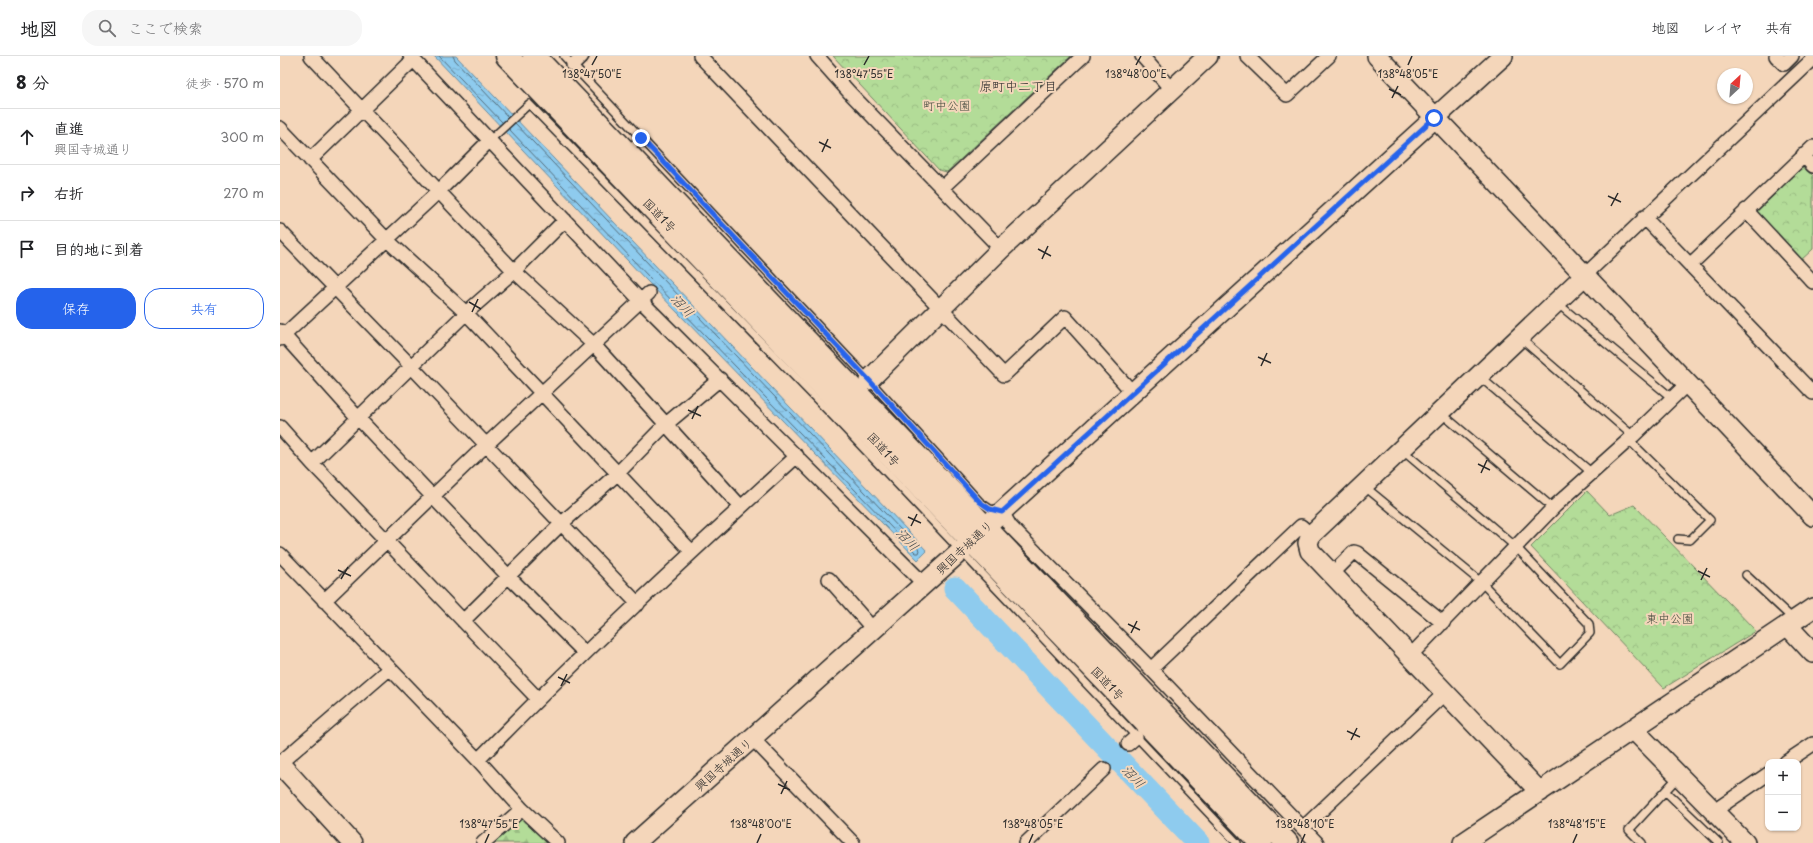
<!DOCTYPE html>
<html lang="ja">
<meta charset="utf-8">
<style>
:root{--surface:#fff;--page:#f6f6f6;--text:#202124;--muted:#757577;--line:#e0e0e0;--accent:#2563eb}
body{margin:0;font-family:"Playpen Sans","Klee One",sans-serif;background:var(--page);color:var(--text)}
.controls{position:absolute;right:12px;bottom:12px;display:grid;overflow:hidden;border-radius:8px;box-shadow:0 1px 3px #0004}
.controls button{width:36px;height:36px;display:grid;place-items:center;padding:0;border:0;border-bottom:1px solid var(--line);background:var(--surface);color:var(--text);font:20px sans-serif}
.compass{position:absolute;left:1437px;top:12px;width:36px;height:36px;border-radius:50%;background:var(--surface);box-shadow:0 1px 3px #0004;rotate:26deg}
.stop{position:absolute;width:12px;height:12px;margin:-9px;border:3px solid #2563eb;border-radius:50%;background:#fff}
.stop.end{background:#2563eb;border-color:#fff;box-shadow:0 1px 4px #0008}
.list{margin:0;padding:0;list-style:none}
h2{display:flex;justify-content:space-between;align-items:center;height:52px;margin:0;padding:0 16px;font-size:17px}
h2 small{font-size:13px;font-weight:400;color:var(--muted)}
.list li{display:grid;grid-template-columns:26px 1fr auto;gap:12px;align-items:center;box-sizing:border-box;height:56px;padding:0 16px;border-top:1px solid var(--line)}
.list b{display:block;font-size:15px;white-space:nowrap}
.list p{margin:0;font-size:13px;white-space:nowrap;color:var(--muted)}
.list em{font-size:13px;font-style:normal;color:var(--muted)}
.actions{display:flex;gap:8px;padding:12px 16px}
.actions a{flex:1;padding:9px 0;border:1px solid var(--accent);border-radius:16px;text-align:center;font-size:14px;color:var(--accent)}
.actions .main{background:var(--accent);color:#fff}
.icon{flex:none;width:22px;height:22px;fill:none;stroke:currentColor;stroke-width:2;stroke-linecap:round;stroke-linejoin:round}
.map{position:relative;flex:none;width:1533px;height:787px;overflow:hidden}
header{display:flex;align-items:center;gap:24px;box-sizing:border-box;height:56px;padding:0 20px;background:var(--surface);border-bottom:1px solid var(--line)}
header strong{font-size:19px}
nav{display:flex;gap:22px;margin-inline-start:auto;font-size:14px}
.search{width:280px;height:36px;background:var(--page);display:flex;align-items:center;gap:10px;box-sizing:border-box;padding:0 14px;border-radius:16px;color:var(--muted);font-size:15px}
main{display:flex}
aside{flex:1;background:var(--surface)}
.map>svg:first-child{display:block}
</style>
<header>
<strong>地図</strong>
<div class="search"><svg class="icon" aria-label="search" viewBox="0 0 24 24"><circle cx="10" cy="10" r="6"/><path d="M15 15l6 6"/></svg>ここで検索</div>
<nav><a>地図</a><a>レイヤ</a><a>共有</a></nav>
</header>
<main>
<aside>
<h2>8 分<small>徒歩 · 570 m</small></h2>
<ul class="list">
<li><svg class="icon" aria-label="ahead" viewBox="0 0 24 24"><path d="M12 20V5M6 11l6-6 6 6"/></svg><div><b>直進</b><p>興国寺城通り</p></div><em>300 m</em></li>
<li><svg class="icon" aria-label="right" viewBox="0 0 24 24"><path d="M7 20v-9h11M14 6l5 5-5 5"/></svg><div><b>右折</b></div><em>270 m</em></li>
<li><svg class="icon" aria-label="arrive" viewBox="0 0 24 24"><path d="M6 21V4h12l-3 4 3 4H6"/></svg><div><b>目的地に到着</b></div></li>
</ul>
<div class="actions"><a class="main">保存</a><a>共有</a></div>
</aside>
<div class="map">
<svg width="1533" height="787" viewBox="0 0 1533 787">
<defs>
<pattern id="forest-firs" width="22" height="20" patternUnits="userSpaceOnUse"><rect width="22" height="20" fill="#b3dc98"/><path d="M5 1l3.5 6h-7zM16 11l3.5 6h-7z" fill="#9abd83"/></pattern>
<pattern id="park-crowns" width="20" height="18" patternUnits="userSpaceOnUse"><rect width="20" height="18" fill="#b3dc98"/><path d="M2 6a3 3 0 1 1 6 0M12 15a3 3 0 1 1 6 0" fill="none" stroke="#9abd83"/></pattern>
<pattern id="water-ripples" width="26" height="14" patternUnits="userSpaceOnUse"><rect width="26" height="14" fill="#8ecbee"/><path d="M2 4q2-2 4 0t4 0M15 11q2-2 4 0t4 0" fill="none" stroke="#7baecc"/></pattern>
</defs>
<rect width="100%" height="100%" fill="#f4d6ba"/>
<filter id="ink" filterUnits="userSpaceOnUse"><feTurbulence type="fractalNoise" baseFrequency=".025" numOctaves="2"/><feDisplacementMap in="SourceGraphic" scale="8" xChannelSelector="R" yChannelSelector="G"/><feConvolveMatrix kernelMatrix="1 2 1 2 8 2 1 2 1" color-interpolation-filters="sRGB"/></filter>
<g filter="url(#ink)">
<!-- forest -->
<path fill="url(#forest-firs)" stroke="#6f8462" d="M 241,759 L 270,787 L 204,787 Z"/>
<!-- park -->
<path fill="url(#park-crowns)" stroke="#6f8462" d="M 553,0 L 791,0 L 667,116 L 659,114 Z
M 1526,112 L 1533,120 L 1533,193 L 1519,206 L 1474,158 L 1476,148 L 1514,113 Z
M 1307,435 L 1330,459 L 1354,449 L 1476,575 L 1384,632 L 1251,491 Z"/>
<!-- water -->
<path fill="url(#water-ripples)" stroke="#668ba0" d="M 154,0 L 176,0 L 647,495 L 638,504 L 366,224 Z"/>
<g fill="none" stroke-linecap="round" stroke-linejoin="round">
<!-- shore -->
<path stroke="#536b79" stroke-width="1" d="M 159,0 L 222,66
M 173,0 L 175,4 L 228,61
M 229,73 L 369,221 L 636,497 L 639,497 L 640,494 L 235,67"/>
<!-- river -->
<path stroke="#8ecbee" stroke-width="23" d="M 675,532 L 918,787"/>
<!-- lane casing -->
<g stroke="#2b2b2b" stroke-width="10">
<path id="lane" d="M 284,0 L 589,324 L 700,446 L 710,453 L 719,455
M 209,85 L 249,48 L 555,362 L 957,787
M 354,88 L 361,82
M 1277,247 L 1392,342
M 1240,282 L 1353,380
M 1200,321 L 1312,417
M 1161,357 L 1273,452
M 1349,384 L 1430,464 L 1410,484 L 1398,483
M 1084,430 L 1202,527 L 1280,608 L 1310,577 L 1309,568 L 1236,491 L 1122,394
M 1466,519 L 1514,564
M 1385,735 L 1439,787
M 1362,787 L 1349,774 L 1399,720"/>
</g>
<!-- street casing -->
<g stroke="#2b2b2b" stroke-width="16">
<path id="street" d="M 31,0 L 234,215 L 314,289 L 461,451
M 130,0 L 361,245 L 644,528
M 420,0 L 724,319 L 785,261 L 853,337
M 537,0 L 569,36 L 721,193
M 862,0 L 891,33
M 967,0 L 1007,39 L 1049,0
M 1496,0 L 1504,8 L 1512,0
M 293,9 L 302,0
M 0,72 L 106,183 L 186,257 L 412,496
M 1523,99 L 1533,110
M 30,104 L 133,4
M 663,131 L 803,0
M 1466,154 L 1533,226
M 1364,161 L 1533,337
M 0,175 L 132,311 L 358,548
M 1410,209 L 1533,91
M 1305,219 L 1533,3
M 0,275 L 78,362 L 229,521 L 305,597
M 0,283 L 159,135 L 209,85
M 0,371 L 32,407 L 258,643
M 32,407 L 186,257 L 234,215 L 285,164
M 722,456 L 730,470 L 871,613 L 1037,787
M 0,498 L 198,704 L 242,753 L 278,787
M 1052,518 L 1074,496 L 1077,497 L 1163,567
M 549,523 L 593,573
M 44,545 L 206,389 L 369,237
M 183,565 L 281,468 L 337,418 L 385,369 L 440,323
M 1130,600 L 1275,450 L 1353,380 L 1407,328
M 871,613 L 1021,470 L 1031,479
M 472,682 L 573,787
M 848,688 L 856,681
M 198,704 C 300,599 408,499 517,400
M 1506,706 L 1533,688
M 0,707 L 109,613
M 1434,755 L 1488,718
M 1023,772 L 1165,637
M 203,787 L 242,753
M 746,787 L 824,713"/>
</g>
<!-- secondary casing -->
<g stroke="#2b2b2b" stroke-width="22">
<path id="secondary" d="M 1097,0 L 1533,460
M 589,324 L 721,193 L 928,0
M 1508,570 L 1533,597
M 1354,674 L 1465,787
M 0,708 L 72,787
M 1260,736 L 1030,495 L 1028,487 L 1031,479 L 1305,219
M 355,787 L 691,486 L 705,471 L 1223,0
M 1183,787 L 1533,552"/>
</g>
<!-- highway casing -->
<g stroke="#2b2b2b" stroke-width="25">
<path id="highway" d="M 227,0 L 981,787
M 254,0 L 1007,787"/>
</g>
<!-- lane -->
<use href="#lane" stroke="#f4d6ba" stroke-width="7"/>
<!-- street -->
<use href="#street" stroke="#f4d6ba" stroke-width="13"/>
<!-- secondary -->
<use href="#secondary" stroke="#f4d6ba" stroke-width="19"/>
<!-- highway -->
<use href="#highway" stroke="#f4d6ba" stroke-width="22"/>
</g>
</g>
<g fill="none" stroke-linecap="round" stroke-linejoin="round" filter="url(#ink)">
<!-- route -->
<path stroke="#2563eb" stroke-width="5" d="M 361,82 L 589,324 L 700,446 L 710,453 L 722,456 L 1154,62"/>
</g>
<!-- ticks -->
<path fill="none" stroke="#2b2b2b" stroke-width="1.5" d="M 312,9 L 317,0M 584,9 L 589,0M 856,9 L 861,0M 1128,9 L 1132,0M 1109,33 L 1121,39M 1112,42 L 1118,30M 539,86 L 551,92M 542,96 L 548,83M 1328,140 L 1341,146M 1331,150 L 1338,137M 758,193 L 771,200M 762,203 L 768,190M 189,246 L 201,253M 192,256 L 198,243M 978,301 L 991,307M 981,310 L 987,297M 408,354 L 421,360M 412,363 L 418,350M 1198,408 L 1210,414M 1201,417 L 1207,404M 628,461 L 641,467M 631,470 L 637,458M 58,514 L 71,520M 1418,515 L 1430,521M 61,523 L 68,511M 1421,524 L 1427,512M 848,568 L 860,574M 851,577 L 857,565M 278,621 L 290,627M 281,630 L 287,618M 1067,675 L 1080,681M 1071,684 L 1077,672M 498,728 L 510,734M 501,738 L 507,725M 205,787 L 209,778M 477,787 L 481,778M 749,787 L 753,778M 1021,787 L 1025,778M 1293,787 L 1297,778"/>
<g text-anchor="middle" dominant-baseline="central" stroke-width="4" stroke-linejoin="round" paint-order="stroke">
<!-- park labels -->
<g font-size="12" fill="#3f463b" stroke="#f4d6ba">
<text x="667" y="49">町中公園</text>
<text x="1390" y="562">東中公園</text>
</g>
<!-- street labels -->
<g font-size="12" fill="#2b2b2b" stroke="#f4d6ba">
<text transform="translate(380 159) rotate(46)">国道1号</text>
<text transform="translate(604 393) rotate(47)">国道1号</text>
<text transform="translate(684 491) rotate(-43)">興国寺城通り</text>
<text transform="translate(828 627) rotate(46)">国道1号</text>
<text transform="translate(443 708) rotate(-42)">興国寺城通り</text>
</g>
<!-- neighbourhood labels -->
<g font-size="13" fill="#2b2b2b" stroke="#f4d6ba">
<text x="738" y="29">原町中二丁目</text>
</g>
<!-- water labels -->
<g font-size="13" font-style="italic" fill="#3a4348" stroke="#f4d6ba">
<text transform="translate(403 249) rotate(46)">沼川</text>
<text transform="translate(628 483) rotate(46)">沼川</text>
<text transform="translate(854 720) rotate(46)">沼川</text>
</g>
</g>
<g font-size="10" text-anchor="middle" fill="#2b2b2b" stroke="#f4d6ba" stroke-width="4" stroke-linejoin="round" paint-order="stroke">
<text x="312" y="22">138°47'50"E</text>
<text x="584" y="22">138°47'55"E</text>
<text x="856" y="22">138°48'00"E</text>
<text x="1128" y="22">138°48'05"E</text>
<text x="209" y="772">138°47'55"E</text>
<text x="481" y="772">138°48'00"E</text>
<text x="753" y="772">138°48'05"E</text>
<text x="1025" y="772">138°48'10"E</text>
<text x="1297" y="772">138°48'15"E</text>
</g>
</svg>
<div class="controls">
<button>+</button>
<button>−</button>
</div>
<svg class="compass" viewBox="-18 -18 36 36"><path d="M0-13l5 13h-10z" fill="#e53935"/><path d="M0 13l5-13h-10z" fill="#757577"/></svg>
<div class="stop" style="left:1154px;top:62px"></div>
<div class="stop end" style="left:361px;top:82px"></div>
</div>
</main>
